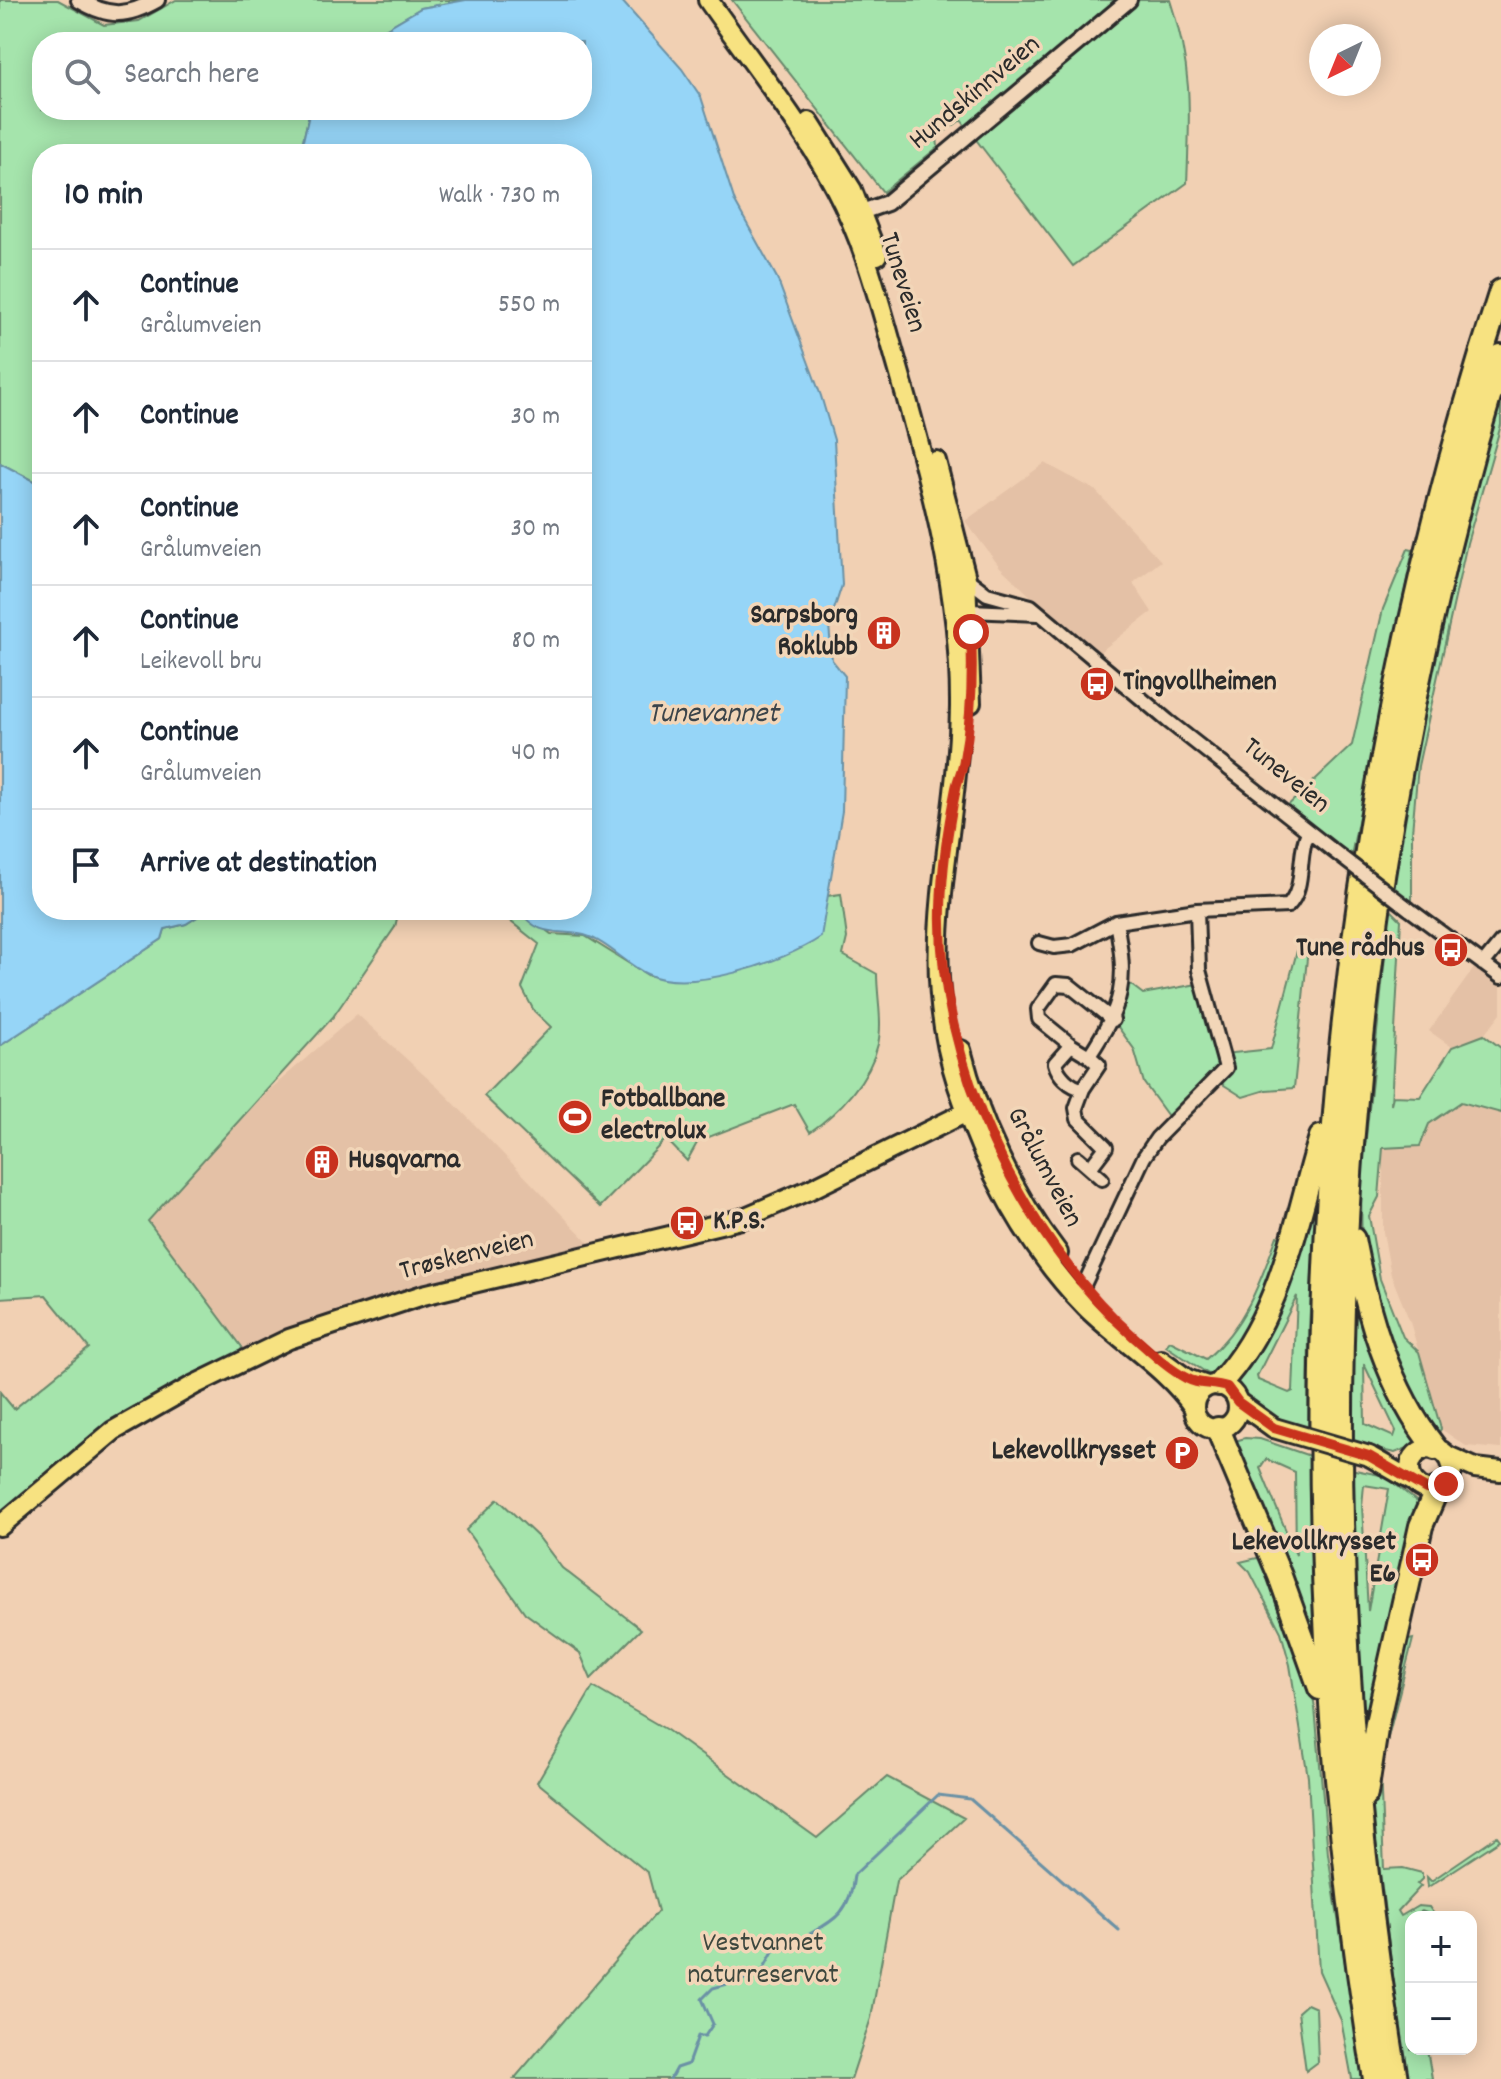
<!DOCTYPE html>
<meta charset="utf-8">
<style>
:root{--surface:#fff;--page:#f6f6f7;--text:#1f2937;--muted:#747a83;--line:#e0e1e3}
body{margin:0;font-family:Dekko,sans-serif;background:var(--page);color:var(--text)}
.controls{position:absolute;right:24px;bottom:24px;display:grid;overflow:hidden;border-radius:16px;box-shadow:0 4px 20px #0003}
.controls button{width:72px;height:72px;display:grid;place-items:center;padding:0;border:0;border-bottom:2px solid var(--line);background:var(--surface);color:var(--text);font:40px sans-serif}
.compass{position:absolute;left:1309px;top:24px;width:72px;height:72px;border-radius:50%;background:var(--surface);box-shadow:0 4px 20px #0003;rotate:223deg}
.stop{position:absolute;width:24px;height:24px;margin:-18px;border:6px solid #c8321e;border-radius:50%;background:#fff}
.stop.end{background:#c8321e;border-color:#fff;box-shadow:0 2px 8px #0008}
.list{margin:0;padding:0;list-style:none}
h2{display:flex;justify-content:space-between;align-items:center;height:104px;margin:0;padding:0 32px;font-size:34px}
h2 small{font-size:26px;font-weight:400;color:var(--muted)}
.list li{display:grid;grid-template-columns:52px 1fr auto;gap:24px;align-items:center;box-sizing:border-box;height:112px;padding:0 32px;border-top:2px solid var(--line)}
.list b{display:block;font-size:30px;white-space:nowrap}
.list p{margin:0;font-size:26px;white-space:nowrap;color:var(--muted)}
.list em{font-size:26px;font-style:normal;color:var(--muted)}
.icon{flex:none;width:44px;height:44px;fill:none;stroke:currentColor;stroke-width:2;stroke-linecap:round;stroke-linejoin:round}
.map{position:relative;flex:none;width:1501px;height:2079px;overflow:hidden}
.search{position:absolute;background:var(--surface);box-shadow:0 4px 20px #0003;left:32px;top:32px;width:560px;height:88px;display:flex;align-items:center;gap:20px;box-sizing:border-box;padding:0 28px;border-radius:32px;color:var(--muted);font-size:30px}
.panel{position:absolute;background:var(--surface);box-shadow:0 4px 20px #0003;left:32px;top:144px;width:560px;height:776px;border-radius:32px}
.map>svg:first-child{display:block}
</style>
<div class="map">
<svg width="1501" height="2079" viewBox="0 0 1501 2079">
<rect width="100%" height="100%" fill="#f1d0b3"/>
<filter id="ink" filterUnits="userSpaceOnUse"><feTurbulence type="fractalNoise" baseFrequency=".0125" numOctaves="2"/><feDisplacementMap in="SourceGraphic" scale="16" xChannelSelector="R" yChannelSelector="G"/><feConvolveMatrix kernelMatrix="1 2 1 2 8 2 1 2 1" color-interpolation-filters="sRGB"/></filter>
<g filter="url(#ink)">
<!-- built -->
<path fill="#e4c1a6" d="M 1045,463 L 1095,490 L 1161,561 L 1133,583 L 1152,612 L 1101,651 L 1095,659 L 1051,623 L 1041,606 L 1000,567 L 965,521 Z
M 1479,961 L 1501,976 L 1501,1013 L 1484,1035 L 1452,1047 L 1429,1031 Z
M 357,1014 L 445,1094 L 599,1253 L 365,1303 L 247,1351 L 148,1222 L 267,1092 Z
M 1461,1102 L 1501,1113 L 1501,1449 L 1466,1446 L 1441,1429 L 1410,1322 L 1391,1275 L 1383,1232 L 1383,1148 L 1420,1146 L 1429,1125 Z"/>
<!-- green -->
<path fill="#a5e4ac" stroke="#68886c" stroke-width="2" fill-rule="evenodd" d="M 0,0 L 58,0 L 104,25 L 139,21 L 176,0 L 466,0 L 421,8 L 363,42 L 42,42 L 42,110 L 310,110 L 300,154 L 42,154 L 42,485 L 0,463 Z
M 732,0 L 1170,0 C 1193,69 1190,112 1187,183 L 1073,266 L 961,120 L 937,137 L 938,147 L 883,192 Z
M 1501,395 L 1501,425 L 1467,543 L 1418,766 L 1412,832 L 1412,904 L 1393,889 C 1408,721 1456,557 1501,395 Z
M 1408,549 L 1413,550 L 1351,856 L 1331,849 L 1282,811 L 1352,745 L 1383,609 Z
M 841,894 L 847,938 L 843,955 L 877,974 C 877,996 883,1023 878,1044 C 870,1079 839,1112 810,1132 L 794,1104 L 709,1137 L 702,1134 L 687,1161 L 666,1139 L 600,1207 L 484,1096 L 551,1027 L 534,1011 L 522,988 L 539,944 L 496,910 L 519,910 L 551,934 L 585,936 L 649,976 L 820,937 L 827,896 Z
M 1390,909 L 1401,920 L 1391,1104 L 1393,1096 L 1420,1097 L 1452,1047 L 1484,1035 L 1501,1048 L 1501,1113 L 1461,1102 L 1429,1124 L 1420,1146 L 1383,1148 L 1379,1197 L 1369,1216 L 1380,1279 L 1403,1337 L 1419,1352 L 1441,1429 L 1435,1438 L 1395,1366 L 1362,1262 L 1361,1185 Z
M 208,910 L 399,910 L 395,927 L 333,1017 L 148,1221 L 242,1347 L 240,1353 L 145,1402 L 0,1526 L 0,1392 L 14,1409 L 89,1348 L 46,1295 L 0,1298 L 0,1046 L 162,939 L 165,929 L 186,924 Z
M 1303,945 L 1307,958 L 1294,1088 L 1266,1090 L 1243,1097 L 1216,1080 L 1173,1123 L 1144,1083 L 1134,1049 L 1113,1020 L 1122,978 L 1143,994 L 1203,983 L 1224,1054 L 1271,1049 L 1297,951 Z
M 1318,1171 L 1309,1328 L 1308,1431 L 1264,1414 L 1246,1401 L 1231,1383 ZM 1297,1296 L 1293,1391 L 1289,1393 L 1258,1380 L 1257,1376 Z
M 1277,1236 L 1285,1239 L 1254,1327 L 1213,1377 L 1166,1346 L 1170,1341 L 1206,1359 C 1245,1326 1260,1283 1277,1236 Z
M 1353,1264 L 1420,1443 L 1395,1453 L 1348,1443 ZM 1364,1364 L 1396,1431 L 1394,1437 L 1365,1424 Z
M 1245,1438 L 1260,1439 L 1310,1456 L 1313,1625 L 1305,1626 L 1232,1442 ZM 1266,1459 L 1295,1472 L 1296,1555 L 1260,1468 Z
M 1350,1469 L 1385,1476 L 1421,1505 L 1388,1651 L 1362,1740 ZM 1364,1485 L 1389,1489 L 1368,1611 L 1362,1506 Z
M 498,1499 L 540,1539 L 562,1568 L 641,1629 L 591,1679 L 580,1653 L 525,1613 L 466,1530 Z
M 1257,1558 L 1263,1560 L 1306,1664 L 1315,1708 L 1328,1854 L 1363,2079 L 1352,2079 L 1341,2020 L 1319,1971 L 1308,1777 L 1290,1665 L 1281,1632 L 1250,1572 L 1240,1562 Z
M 1413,1639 L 1380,1769 L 1384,1869 L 1403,1868 L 1422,1873 L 1422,1879 L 1417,1884 L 1421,1886 L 1398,1911 L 1401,1916 L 1418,1906 L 1429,1907 L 1436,1917 L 1422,1911 L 1411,1917 L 1408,1929 L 1411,2049 L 1427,2049 L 1432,2079 L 1406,2079 L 1373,1818 L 1373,1781 L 1404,1641 Z
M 593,1687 L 667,1730 L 817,1838 L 887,1777 L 964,1818 L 896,1881 L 871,2018 L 851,2079 L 514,2079 L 658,1911 L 648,1873 L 537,1782 Z
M 1497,1836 L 1500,1840 L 1428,1887 L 1427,1877 L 1431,1881 Z
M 1307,2004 L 1316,2008 L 1318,2062 L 1306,2071 L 1298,2012 Z"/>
<!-- water -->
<path fill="#96d5f7" stroke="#6b91a5" stroke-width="2" d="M 466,0 L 621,0 L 682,69 L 701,97 L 735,202 L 777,278 L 821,396 L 834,440 L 842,585 L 829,625 L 832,660 L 845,676 L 842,811 L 821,937 C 784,962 689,994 647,974 C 626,964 606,941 584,935 C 558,929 539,939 519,910 L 582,910 L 582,154 L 300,154 L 310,110 L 582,110 L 582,42 L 363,42 L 421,8 Z
M 0,463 L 42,485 L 42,910 L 208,910 L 186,924 L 165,929 L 162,939 L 0,1046 Z"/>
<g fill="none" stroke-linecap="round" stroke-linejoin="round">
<!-- stream -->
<path stroke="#6b91a5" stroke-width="3" d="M 670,2079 L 676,2068 L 688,2064 L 698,2036 L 705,2036 L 713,2024 L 702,1999 L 713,1988 L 760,1975 L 776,1946 L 787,1949 C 820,1922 849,1926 854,1875 L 938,1795 L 970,1799 L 1119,1930"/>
<!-- minor casing -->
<g stroke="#2b2b2b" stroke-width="18">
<path id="minor" d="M 966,578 L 987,594 L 1031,606 L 1168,721 L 1331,849
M 965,606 L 970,611 L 1038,614
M 1409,909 L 1501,977
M 1039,943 L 1054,947 L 1072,945 L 1116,922 L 1197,910 L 1288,906 C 1306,888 1297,855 1308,832
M 1483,964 L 1501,942
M 1071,1045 L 1039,1019 L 1038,1009 L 1056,984 L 1069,985 L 1113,1020
M 1089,1056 L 1099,1065 L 1083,1089 C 1070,1087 1058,1075 1055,1063 L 1071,1045 L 1089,1056 C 1123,1004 1128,984 1116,922
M 1083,1089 L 1076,1108 L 1078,1119 L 1106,1147 L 1090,1168
M 1078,1158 L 1102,1179
M 1084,1304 L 1083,1287 L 1144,1157 L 1157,1138 L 1226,1068 L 1199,970 L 1197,910"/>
</g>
<!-- tertiary casing -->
<g stroke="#2b2b2b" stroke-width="20">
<path id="tertiary" d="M 79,0 C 109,18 127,17 157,0
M 853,215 L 887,203 L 1129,0"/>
</g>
<!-- primary casing -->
<g stroke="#2b2b2b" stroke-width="24">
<path id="primary" d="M 708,0 C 751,62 799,120 835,187 C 866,245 881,309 899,371 C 930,482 961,591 960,707 C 958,842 914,951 958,1086 C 984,1166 1027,1247 1086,1307 C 1120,1341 1167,1368 1194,1408
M 809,122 L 852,190 L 877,255
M 936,461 L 966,578 L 971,703
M 961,1050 C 979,1121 1013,1195 1058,1253
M 1161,1360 L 1187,1379 L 1207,1386
M1194 1407a22 22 0 1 1 44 0a22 22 0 1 1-44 0Z
M 1238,1402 L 1274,1428
M1410 1469a21 21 0 1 1 42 0a21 21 0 1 1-42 0Z
M 1369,1456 L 1416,1483
M 1448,1456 L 1475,1468 L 1501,1471
M 0,1526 L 113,1431 L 194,1385 L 289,1339 L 423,1295 L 741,1219 L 811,1189 L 979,1106"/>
</g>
<!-- motorway casing -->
<g stroke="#2b2b2b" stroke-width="28">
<path id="motorway" d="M 1353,1239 C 1367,1312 1388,1389 1435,1448
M 1219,1384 C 1282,1317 1295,1222 1321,1137
M 1218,1429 L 1280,1576 L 1320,1688
M 1366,1794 L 1377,1723 L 1421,1526 L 1437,1489
M 1375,2079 C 1276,1476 1312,874 1501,291
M 1396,2079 C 1298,1498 1330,921 1501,356"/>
</g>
<!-- minor -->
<use href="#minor" stroke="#f2d6b8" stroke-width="12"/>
<!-- tertiary -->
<use href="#tertiary" stroke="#f2d6b8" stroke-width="14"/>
<!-- primary -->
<use href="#primary" stroke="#f7e281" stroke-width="18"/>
<!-- motorway -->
<use href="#motorway" stroke="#f7e281" stroke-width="22"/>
<!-- minor-bridge casing -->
<g stroke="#2b2b2b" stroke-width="18" stroke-linecap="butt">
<path id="minor-bridge" d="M 1331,849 L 1409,909"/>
</g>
<!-- primary-bridge casing -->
<g stroke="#2b2b2b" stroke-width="24" stroke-linecap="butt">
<path id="primary-bridge" d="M 1274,1428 L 1369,1456"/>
</g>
<!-- minor-bridge -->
<use href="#minor-bridge" stroke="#f2d6b8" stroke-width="12"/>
<!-- primary-bridge -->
<use href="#primary-bridge" stroke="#f7e281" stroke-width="18"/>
</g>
</g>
<g fill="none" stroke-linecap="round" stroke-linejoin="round" filter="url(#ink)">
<!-- route -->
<path stroke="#c8321e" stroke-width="10" d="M 971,632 C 973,675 972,716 964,759 C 963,769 958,778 956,788 C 948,827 942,868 941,908 C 937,1060 1021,1237 1134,1337 C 1151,1352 1167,1368 1186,1378 C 1201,1386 1212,1382 1227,1387 L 1238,1402 L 1274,1428 L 1369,1456 L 1426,1489 L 1437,1489 L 1446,1484"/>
</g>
<!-- icons -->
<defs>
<g id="building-disc" transform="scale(1.8)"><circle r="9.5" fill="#c8321e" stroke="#f2d6b8"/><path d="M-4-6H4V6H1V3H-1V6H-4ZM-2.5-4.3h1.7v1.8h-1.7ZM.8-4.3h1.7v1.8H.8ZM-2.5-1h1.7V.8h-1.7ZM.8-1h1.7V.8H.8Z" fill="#fff"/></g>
<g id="bus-disc" transform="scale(1.8)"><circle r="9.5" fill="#c8321e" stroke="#f2d6b8"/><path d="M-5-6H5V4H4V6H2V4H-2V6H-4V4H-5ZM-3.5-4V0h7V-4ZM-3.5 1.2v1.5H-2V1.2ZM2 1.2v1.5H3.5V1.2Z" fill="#fff"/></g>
<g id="stadium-disc" transform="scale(1.8)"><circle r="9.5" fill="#c8321e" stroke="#f2d6b8"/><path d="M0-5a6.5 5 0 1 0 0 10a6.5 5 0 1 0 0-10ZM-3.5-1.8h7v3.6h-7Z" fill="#fff"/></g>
<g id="parking-disc" transform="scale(1.8)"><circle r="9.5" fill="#c8321e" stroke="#f2d6b8"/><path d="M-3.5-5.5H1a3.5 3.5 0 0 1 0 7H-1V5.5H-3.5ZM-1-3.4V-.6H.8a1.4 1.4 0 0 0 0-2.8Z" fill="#fff"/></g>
</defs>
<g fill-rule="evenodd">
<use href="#building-disc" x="884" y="633"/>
<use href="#bus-disc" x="1097" y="684"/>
<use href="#bus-disc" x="1451" y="950"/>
<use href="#stadium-disc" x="575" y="1117"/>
<use href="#building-disc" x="322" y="1162"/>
<use href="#bus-disc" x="687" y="1223"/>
<use href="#parking-disc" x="1182" y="1453"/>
<use href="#bus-disc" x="1422" y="1560"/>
</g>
<g text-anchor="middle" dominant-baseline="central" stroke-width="7" stroke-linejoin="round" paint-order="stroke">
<!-- street labels -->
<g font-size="28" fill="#2b2b2b" stroke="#f2d6b8">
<text transform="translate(976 94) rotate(-40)">Hundskinnveien</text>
<text transform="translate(901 283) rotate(73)">Tuneveien</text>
<text transform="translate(1285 777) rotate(39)">Tuneveien</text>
<text transform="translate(1043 1168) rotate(62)">Grålumveien</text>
<text transform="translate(467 1257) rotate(-14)">Trøskenveien</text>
</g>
<!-- poi labels -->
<g font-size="28" font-weight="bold" fill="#2b2b2b" stroke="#f2d6b8" text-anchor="end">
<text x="858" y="617">Sarpsborg<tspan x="858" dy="32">Roklubb</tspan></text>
<text x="1123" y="684" text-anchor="start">Tingvollheimen</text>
<text x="1425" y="950">Tune rådhus</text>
<text x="601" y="1101" text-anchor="start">Fotballbane<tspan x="601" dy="32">electrolux</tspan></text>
<text x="348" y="1162" text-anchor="start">Husqvarna</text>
<text x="713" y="1223" text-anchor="start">K.P.S.</text>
<text x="1156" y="1453">Lekevollkrysset</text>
<text x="1396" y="1544">Lekevollkrysset<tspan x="1396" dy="32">E6</tspan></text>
</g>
<!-- park labels -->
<g font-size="28" fill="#3d473e" stroke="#f2d6b8">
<text x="763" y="1945">Vestvannet<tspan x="763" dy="32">naturreservat</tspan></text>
</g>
<!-- water labels -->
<g font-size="30" font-style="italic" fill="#3b444a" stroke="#f2d6b8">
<text x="713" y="715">Tunevannet</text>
</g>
</g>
</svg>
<div class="controls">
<button>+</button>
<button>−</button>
</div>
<svg class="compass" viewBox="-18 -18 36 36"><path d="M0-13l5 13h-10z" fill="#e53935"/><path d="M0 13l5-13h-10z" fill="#747a83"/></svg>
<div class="stop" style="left:971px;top:632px"></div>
<div class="stop end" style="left:1446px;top:1484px"></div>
<div class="search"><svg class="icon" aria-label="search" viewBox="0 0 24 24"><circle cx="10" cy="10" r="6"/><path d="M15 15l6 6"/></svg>Search here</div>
<section class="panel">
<h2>10 min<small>Walk · 730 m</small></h2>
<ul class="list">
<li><svg class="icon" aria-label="ahead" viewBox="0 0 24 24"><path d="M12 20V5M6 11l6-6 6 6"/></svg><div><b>Continue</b><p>Grålumveien</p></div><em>550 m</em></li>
<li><svg class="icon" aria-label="ahead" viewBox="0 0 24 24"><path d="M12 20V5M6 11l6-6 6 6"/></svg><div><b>Continue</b></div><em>30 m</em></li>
<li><svg class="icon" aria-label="ahead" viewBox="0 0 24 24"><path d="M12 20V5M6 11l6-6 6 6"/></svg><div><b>Continue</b><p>Grålumveien</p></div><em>30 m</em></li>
<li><svg class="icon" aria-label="ahead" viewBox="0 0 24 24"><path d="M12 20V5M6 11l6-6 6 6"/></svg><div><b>Continue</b><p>Leikevoll bru</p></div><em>80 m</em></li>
<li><svg class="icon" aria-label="ahead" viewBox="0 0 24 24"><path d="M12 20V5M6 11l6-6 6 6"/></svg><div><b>Continue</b><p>Grålumveien</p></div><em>40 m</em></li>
<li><svg class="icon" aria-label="arrive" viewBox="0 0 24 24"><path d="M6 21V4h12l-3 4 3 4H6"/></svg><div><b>Arrive at destination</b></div></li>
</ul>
</section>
</div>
